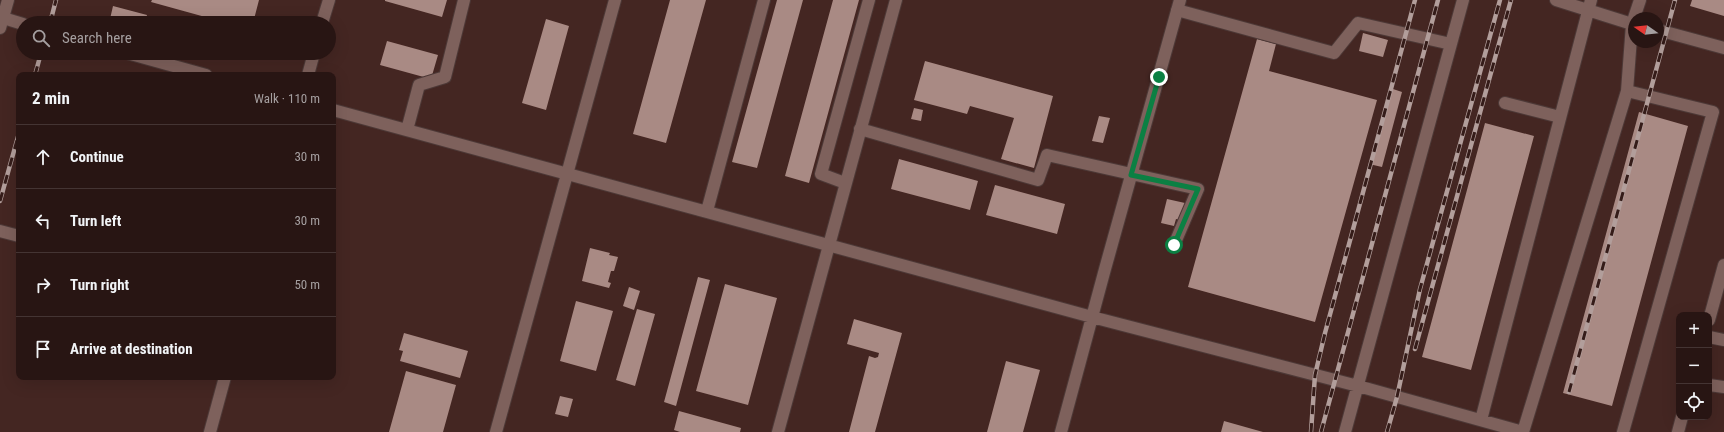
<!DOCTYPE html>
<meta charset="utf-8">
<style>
:root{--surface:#281513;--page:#301e1c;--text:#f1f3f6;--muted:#a59fa0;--line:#443433}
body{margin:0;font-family:"Roboto Condensed",sans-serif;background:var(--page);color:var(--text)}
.controls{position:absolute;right:12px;bottom:12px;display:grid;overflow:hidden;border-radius:8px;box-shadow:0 4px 16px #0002}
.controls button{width:36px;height:36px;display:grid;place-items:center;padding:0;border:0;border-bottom:1px solid var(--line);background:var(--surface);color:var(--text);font:20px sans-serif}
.compass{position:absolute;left:1628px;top:12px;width:36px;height:36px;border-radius:50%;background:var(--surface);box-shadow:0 4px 16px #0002;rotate:284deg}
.stop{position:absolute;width:12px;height:12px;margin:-9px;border:3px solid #0b8043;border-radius:50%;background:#fff}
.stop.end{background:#0b8043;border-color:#fff;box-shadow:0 1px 4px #0008}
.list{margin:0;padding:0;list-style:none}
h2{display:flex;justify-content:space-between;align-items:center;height:52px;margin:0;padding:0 16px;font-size:17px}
h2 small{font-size:13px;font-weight:400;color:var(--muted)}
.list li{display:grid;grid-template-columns:26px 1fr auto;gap:12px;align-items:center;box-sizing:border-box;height:64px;padding:0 16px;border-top:1px solid var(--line)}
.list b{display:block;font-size:15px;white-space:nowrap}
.list em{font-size:13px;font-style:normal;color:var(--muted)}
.icon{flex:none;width:22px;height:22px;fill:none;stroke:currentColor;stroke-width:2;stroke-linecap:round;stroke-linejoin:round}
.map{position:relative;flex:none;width:1724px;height:432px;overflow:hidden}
.search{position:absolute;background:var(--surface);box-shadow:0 4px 16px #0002;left:16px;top:16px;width:320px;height:44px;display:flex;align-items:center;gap:10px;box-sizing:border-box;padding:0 14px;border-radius:22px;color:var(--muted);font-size:15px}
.panel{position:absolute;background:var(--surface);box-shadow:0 4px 16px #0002;left:16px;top:72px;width:320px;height:308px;border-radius:8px}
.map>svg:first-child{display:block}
</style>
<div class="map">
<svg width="1724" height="432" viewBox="0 0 1724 432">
<rect width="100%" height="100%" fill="#351c19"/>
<!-- built -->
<path fill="#442622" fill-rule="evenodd" d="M 0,0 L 1724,0 L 1724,432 L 0,432 ZM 1634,18 L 1658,18 L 1658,42 L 1634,42 ZM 23,23 L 329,23 L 329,53 L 23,53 ZM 19,75 L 333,75 L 333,377 L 19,377 ZM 1679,315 L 1709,315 L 1709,417 L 1679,417 Z"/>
<!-- building -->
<path fill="#a98a84" d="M 152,0 L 259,0 L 253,23 L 227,23 L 151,2 Z
M 385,0 L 447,0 L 442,17 L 385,1 Z
M 670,0 L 706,0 L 666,143 L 633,134 Z
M 777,0 L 803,0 L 757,168 L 732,162 Z
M 833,0 L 859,0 L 809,183 L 785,176 Z
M 1692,0 L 1724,0 L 1724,16 L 1690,6 Z
M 113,6 L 147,15 L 145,23 L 125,23 L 110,19 Z
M 546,19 L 569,26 L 546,110 L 522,103 Z
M 1363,33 L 1388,40 L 1383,57 L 1359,51 Z
M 1257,39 L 1276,44 L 1269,71 L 1377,100 L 1315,322 L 1188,287 Z
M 387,41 L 438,55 L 431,79 L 380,65 Z
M 925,61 L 1053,96 L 1034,168 L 1001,159 L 1014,118 L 970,106 L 967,114 L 914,100 Z
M 1390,88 L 1402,92 L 1382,167 L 1369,164 Z
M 914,108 L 923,110 L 921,121 L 911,119 Z
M 1639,112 L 1688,126 L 1612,406 L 1563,393 Z
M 1099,116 L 1110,118 L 1103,143 L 1092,141 Z
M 1485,123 L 1534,136 L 1471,370 L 1422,357 Z
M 899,159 L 978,181 L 970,210 L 891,189 Z
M 995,185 L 1065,204 L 1057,234 L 986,215 Z
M 1167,199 L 1185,203 L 1180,220 L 1176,219 L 1174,226 L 1161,223 Z
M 590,248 L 610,253 L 609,255 L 618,257 L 614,271 L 611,271 L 608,282 L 611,283 L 609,288 L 582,281 Z
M 698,277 L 710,280 L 676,406 L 664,402 Z
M 725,284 L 777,298 L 748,405 L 696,391 Z
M 629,287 L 640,291 L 634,310 L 623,306 Z
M 576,301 L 613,311 L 596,371 L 560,361 Z
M 637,309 L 655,314 L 635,386 L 616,380 Z
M 854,319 L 902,333 L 875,432 L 849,432 L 869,356 L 875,358 L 878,357 L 879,353 L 847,344 Z
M 404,333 L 468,351 L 460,378 L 400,361 L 403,351 L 399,350 Z
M 1006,361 L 1040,370 L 1023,432 L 987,432 Z
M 406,371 L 456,385 L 443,432 L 389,432 Z
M 560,396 L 573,399 L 568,417 L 555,414 Z
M 679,411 L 741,428 L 740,432 L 680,432 L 674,430 Z
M 1224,421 L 1263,432 L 1221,432 Z"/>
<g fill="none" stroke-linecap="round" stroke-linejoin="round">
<!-- minor casing -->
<g stroke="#4d3937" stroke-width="14">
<path id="minor" d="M 1556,0 L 1632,24 L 1627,91
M 1177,10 L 1334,53 L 1358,23 L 1451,44
M 0,17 L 23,24
M 1634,18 L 1640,0
M 322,23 L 329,0
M 0,28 L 8,0
M 1658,30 L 1724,48
M 127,53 L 206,75
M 308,75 L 314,53
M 1505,103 L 1560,117
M 333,110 L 1092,317 L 1358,386 L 1523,432
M 860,129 L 1038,180 L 1047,155 L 1198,189 L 1174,245
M 407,130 L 419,85 L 445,77 L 464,0
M 845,183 L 821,174 L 869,0
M 707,211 L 764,0
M 0,231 L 19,236
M 1709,320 L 1724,265
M 1709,337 L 1724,340
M 1709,385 L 1724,387
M 1481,420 L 1591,0
M 210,432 L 225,377
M 496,432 L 615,0
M 778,432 L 896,0
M 1061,432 L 1105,269 L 1180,0
M 1345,432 L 1463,0
M 1523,432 L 1627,91 L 1713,112 L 1623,432
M 1678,432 L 1682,417"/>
</g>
<!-- minor -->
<use href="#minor" stroke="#7e615c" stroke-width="12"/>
<!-- rail casing -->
<g stroke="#b29e9b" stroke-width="4.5">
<path id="rail" d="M 50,23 L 56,0
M 35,75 L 41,53
M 0,201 L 19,133
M 1415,349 L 1511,0
M 1569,392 L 1675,0
M 1311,432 L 1315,375 L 1325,333 L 1415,0
M 1321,432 L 1438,0
M 1387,432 L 1397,397 L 1420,289 L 1500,0"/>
</g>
<!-- rail -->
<use href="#rail" stroke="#351c19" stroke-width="3" stroke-dasharray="9" stroke-linecap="butt"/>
</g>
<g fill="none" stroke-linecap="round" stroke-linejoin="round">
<!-- route -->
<path stroke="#0b8043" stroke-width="5" d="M 1159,77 L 1131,175 L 1198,189 L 1174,245"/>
</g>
</svg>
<div class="controls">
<button>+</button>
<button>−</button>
<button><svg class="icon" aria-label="locate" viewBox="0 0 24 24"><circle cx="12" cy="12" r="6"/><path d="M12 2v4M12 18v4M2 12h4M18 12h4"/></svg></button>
</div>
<svg class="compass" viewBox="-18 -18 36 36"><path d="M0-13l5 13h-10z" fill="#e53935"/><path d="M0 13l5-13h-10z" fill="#a59fa0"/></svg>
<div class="stop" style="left:1174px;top:245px"></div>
<div class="stop end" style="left:1159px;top:77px"></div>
<div class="search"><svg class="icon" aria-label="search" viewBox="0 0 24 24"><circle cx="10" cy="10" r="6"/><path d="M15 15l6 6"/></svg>Search here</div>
<section class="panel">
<h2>2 min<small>Walk · 110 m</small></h2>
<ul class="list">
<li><svg class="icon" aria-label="ahead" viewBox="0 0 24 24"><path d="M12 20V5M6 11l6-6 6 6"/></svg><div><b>Continue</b></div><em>30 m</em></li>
<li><svg class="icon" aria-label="left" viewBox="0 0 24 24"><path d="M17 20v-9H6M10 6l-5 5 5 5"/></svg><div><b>Turn left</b></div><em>30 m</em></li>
<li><svg class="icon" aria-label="right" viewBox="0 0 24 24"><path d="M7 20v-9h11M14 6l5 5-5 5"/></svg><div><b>Turn right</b></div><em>50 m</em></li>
<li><svg class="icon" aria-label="arrive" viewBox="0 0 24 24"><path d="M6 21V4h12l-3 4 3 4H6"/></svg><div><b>Arrive at destination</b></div></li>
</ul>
</section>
</div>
